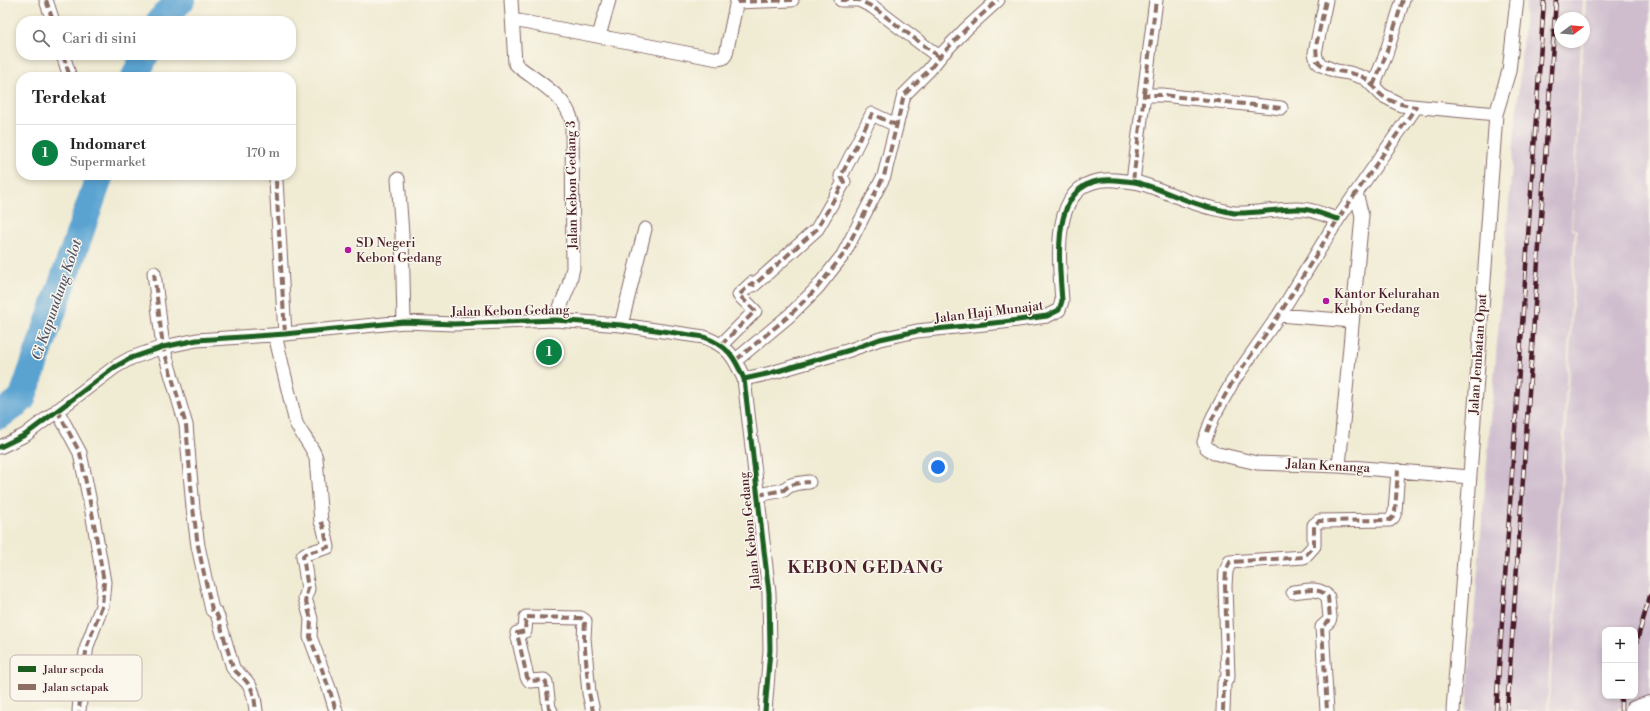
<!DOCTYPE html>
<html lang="id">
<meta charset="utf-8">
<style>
:root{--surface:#fff;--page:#f6f6f6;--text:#222;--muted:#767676;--line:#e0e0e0;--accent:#0b8043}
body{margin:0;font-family:"Libre Bodoni",serif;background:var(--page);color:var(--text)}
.controls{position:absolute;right:12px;bottom:12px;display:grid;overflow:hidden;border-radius:8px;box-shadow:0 2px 6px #0003}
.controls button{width:36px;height:36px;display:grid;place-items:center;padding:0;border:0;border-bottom:1px solid var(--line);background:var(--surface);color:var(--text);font:20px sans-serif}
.compass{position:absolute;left:1554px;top:12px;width:36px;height:36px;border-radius:50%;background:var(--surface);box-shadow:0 2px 6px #0003;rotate:74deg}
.you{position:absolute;left:938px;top:467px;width:14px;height:14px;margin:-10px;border:3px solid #fff;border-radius:50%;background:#1a73e8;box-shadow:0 0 0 6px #1a73e833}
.badge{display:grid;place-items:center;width:26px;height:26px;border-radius:50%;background:var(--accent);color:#fff;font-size:13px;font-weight:700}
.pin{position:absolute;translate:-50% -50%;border:2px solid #fff;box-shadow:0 1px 4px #0006}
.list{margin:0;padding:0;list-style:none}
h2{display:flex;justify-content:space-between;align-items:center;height:52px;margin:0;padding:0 16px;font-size:17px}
h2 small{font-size:13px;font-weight:400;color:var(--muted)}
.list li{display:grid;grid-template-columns:26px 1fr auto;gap:12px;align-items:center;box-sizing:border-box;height:56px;padding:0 16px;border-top:1px solid var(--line)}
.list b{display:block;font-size:15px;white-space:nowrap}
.list p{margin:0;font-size:13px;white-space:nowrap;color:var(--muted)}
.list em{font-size:13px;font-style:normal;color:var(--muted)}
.icon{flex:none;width:22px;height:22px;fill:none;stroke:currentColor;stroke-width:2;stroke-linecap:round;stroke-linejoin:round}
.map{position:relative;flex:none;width:1650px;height:711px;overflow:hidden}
.search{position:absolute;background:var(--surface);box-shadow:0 2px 6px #0003;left:16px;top:16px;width:280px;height:44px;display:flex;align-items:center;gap:10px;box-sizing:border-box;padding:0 14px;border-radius:16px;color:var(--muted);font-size:15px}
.panel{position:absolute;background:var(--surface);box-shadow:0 2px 6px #0003;left:16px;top:72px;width:280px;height:108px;border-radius:16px}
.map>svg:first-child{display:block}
</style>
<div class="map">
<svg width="1650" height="711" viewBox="0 0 1650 711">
<rect width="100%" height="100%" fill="#fbf7ec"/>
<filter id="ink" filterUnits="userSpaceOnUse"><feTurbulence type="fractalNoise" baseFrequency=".025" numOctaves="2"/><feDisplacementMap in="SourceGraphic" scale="8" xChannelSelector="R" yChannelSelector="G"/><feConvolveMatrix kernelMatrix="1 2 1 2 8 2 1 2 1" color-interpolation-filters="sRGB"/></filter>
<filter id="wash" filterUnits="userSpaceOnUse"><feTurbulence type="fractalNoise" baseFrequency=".012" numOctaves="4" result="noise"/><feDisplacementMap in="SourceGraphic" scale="16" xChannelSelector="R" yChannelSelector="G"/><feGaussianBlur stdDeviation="0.9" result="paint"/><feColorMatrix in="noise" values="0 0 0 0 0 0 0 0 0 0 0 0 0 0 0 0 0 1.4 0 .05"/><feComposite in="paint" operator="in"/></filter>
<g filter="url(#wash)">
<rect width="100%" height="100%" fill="#f0ebd3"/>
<!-- industrial -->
<path fill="#cfbdce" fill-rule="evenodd" d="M 1526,0 L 1583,0 L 1582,18 L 1560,18 L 1560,42 L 1581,42 L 1571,229 L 1575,231 L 1547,711 L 1466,711 Z
M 1586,0 L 1650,0 L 1650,699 L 1611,711 L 1549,711 L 1577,230 L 1572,228 ZM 1605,630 L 1635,630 L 1635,696 L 1605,696 Z"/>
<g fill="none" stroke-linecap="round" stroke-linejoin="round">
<!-- river -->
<path stroke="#5aa3d1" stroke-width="28" d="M 160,21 L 181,0
M 135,77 L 145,55
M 0,415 L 22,399 L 100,175"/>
</g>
</g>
<g filter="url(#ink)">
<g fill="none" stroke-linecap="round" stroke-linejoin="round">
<!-- minor casing -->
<g stroke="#846666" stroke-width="15">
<path id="minor" d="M 46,0 L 53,21
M 511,0 L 515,63 L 519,67 C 538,82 567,97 572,122 L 573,268 L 569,285 L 555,320
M 841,0 L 859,0 L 873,7 L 939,57
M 1326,0 L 1315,53 L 1317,61 L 1321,65 L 1336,71 L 1349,73 L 1365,78 L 1382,95 L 1401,105 L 1496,114
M 737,2 L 792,0
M 513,20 L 718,59 L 723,58 L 726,54 L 737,0
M 599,36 L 609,0
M 63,55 L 70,77
M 1373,86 L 1385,57 L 1403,0
M 1144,95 L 1156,0
M 1416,107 L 1338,219 L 1279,315 L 1233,381 L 1213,417 L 1204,442 L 1206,447 L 1214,453 L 1257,463 L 1339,466 L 1470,477
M 398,179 L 402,234 L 404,322
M 276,181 L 285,334
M 1133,181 L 1144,95 L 1162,95 L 1281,108
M 154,273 L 163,347 L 186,425 L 193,508 L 198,546 L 212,610 L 216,613 L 218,617 L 233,668 C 238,675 245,678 249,685 C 254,691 255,703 256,711
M 1279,315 L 1352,321
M 621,325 L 645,229
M 275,335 L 296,423 C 301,434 313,447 316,458 L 321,522 L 323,525 L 328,547 L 305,554 L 303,556 L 308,589 L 305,598 L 311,619 L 310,637 L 330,691 L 336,711
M 721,345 L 755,311 L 739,295 L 752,283 L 754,285 L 817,229 L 844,182 L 841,176 L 872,114 L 896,125
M 736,360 L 790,315 L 817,288 L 843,255 L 884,176 L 904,95 L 929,70 L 942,54 L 966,29 L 998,0
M 744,379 L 771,373 L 850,350 L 880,339 L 917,331 L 1003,322 L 1047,316 L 1059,310 L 1062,301 C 1059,257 1048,175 1115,180 C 1123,181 1131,181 1139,183 C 1165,190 1189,204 1216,209 C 1222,210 1228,212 1234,213 C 1256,214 1278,208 1300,209 C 1314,209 1325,216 1338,219
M 57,410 L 80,453 L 92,512 L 104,582 L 102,606 L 87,646 L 82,678 L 79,711
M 0,447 L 25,435 L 115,367 L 131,358 L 163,347 L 197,340 L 285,334 L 404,322 L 454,324 L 555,320 L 621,325 L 704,337 C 728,346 734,356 744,379 L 769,593 L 770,650 L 765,711
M 1339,466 L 1362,216 L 1356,193
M 758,495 L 784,490 C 790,483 800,483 809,482
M 1293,592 C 1305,591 1319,586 1328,597 L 1330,618 L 1329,621 L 1322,627 L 1327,711
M 551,711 L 549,708 L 546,682 L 544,680 L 530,681 L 527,677 L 517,633 L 525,631 L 526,617 L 581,618 L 585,621 L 584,638 L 589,693 L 593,711
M 1223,711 L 1224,683 L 1228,677 L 1225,586 L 1226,571 L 1230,562 L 1304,557 L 1314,546 L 1314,525 L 1319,521 L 1390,520 L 1393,517 L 1395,512 L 1398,470
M 1453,711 L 1496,114 L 1509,71 L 1517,0"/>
</g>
<!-- primary casing -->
<g stroke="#846666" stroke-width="22">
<path id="primary" d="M 1635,711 L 1650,706"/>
</g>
<!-- minor -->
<use href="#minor" stroke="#fff" stroke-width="13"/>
<!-- primary -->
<use href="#primary" stroke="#fff" stroke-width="20"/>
<!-- rail casing -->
<g stroke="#4a1f2b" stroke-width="4.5">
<path id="rail" d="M 1635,647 L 1650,596
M 1496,711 L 1544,0
M 1507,711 L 1556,0
M 1621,711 L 1621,696"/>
</g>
<!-- rail -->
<use href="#rail" stroke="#fbf7ec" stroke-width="3" stroke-dasharray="9" stroke-linecap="butt"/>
<!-- quiet -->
<path stroke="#8d6e63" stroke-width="4" stroke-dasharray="8 4" stroke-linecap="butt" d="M 46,0 L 53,21
M 841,0 L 859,0 L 873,7 L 939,57
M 737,2 L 792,0
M 63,55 L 70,77
M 1373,86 L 1385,57 L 1403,0
M 1144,95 L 1156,0
M 276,181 L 285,334
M 1133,181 L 1144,95 L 1162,95 L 1281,108
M 154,273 L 163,347 L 186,425 L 193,508 L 198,546 L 212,610 L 216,613 L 218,617 L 233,668 C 238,675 245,678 249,685 C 254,691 255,703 256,711
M 721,345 L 755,311 L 739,295 L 752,283 L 754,285 L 817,229 L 844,182 L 841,176 L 872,114 L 896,125
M 736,360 L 790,315 L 817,288 L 843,255 L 884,176 L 904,95 L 929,70 L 942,54 L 966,29 L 998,0
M 57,410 L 80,453 L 92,512 L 104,582 L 102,606 L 87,646 L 82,678 L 79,711
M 1207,432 L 1213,417 L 1233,381 L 1279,315 L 1338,219 L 1416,107 C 1404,105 1388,102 1379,93 C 1373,88 1370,80 1363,77 C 1348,70 1330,74 1317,61 L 1316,46 L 1326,0
M 758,495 L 784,490 C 790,483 800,483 809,482
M 321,522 L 323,525 L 328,547 L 305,554 L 303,556 L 308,589 L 305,598 L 311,619 L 310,637 L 330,691 L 336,711
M 1293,592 C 1305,591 1319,586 1328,597 L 1330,618 L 1329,621 L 1322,627 L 1327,711
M 551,711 L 549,708 L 546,682 L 544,680 L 530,681 L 527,677 L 517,633 L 525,631 L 526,617 L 581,618 L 585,621 L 584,638 L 589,693 L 593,711
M 1223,711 L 1224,683 L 1228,677 L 1225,586 L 1226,571 L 1230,562 L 1304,557 L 1314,546 L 1314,525 L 1319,521 L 1390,520 L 1393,517 L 1395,512 L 1398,470"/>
<!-- cycleway casing -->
<g stroke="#fbf7ec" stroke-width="8">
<path id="cycleway" d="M 744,379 L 771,373 L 850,350 L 880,339 L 917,331 L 1003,322 L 1047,316 L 1059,310 L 1062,301 C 1059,257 1048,175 1115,180 C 1123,181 1131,181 1139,183 C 1165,190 1189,204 1216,209 C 1222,210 1228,212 1234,213 C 1256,214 1278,208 1300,209 C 1314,209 1325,216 1338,219
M 0,447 L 25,435 L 115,367 L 131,358 L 163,347 L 197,340 L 285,334 L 404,322 L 454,324 L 555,320 L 621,325 L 704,337 C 728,346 734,356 744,379 L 769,593 L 770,650 L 765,711"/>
</g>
<!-- cycleway -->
<use href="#cycleway" stroke="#1b5e20" stroke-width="5"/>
</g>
</g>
<!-- markers -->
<g fill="#b5179e" stroke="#fbf7ec" stroke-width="1.5">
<circle cx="348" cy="250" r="4"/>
<circle cx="1326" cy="301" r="4"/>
</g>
<g text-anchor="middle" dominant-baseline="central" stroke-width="3" stroke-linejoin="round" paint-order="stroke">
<!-- street labels -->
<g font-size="13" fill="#4a1f2b" stroke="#fbf7ec">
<text transform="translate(572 185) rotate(-91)">Jalan Kebon Gedang 3</text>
<text transform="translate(510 311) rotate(-1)">Jalan Kebon Gedang</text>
<text transform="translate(989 312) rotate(-7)">Jalan Haji Munajat</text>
<text transform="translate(1478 354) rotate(-86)">Jalan Jembatan Opat</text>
<text transform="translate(1328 466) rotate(3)">Jalan Kenanga</text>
<text transform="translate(750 531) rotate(-96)">Jalan Kebon Gedang</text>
</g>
<!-- poi labels -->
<g font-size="13" fill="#4a1f2b" stroke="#fbf7ec" text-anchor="start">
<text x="356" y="243">SD Negeri<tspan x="356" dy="15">Kebon Gedang</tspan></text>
<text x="1334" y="294">Kantor Kelurahan<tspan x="1334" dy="15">Kebon Gedang</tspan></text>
</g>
<!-- water labels -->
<g font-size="14" font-style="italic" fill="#50546d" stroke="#fbf7ec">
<text transform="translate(57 300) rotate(-71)">Ci Kapundung Kolot</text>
</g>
<!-- district labels -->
<g font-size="17" font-weight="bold" letter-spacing="1" fill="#4a1f2b" stroke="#fbf7ec">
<text x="866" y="568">KEBON GEDANG</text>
</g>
</g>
<!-- legend -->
<rect x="10" y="655" width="132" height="46" rx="6" fill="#fbf7ec" stroke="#c6b6b2" stroke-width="1"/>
<rect x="18" y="666" width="18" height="6" fill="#1b5e20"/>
<rect x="18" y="684" width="18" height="6" fill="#8d6e63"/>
<g font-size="11" fill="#4a1f2b">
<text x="43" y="673">Jalur sepeda</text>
<text x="43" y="691">Jalan setapak</text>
</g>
</svg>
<div class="controls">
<button>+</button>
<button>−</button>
</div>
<svg class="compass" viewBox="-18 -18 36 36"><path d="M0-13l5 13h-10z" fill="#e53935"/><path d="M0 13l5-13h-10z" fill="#767676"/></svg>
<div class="you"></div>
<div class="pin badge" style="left:549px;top:352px">1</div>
<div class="search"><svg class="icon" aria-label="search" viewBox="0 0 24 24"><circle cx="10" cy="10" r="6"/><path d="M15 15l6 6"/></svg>Cari di sini</div>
<section class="panel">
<h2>Terdekat<small></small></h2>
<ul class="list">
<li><span class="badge">1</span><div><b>Indomaret</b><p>Supermarket</p></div><em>170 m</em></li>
</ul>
</section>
</div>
